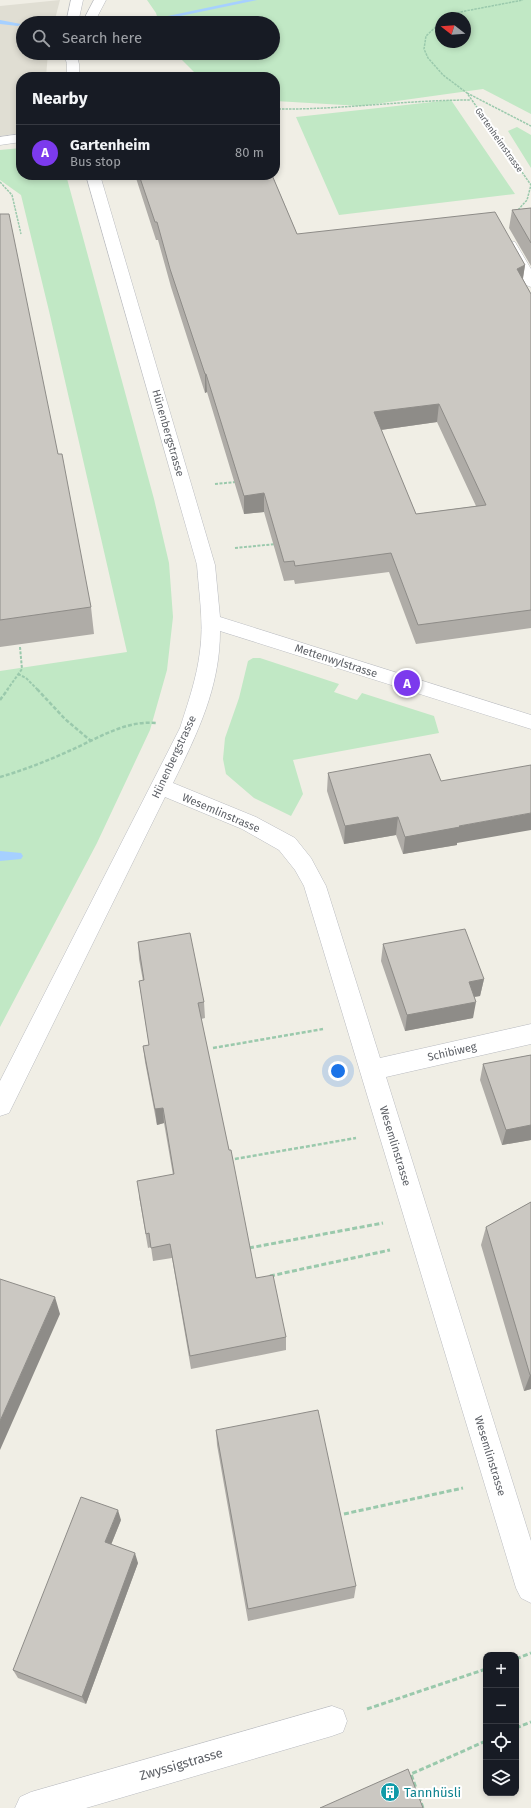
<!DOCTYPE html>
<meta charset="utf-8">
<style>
:root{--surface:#171b24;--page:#20242c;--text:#f1f3f6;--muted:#9ea1a6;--line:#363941;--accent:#7c3aed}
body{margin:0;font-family:"Fira Sans",sans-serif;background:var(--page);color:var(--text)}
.controls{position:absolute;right:12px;bottom:12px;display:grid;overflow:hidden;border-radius:8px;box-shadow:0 2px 6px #0003}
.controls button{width:36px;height:36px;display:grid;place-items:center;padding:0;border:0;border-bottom:1px solid var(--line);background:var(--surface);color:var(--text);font:20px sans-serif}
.compass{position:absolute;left:435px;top:12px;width:36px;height:36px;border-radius:50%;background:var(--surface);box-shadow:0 2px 6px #0003;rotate:287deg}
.you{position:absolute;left:338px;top:1071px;width:14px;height:14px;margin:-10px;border:3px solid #fff;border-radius:50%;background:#1a73e8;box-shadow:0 0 0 6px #1a73e833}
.badge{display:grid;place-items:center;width:26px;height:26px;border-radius:50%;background:var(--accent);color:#fff;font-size:13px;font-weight:700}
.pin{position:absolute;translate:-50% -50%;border:2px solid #fff;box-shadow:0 1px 4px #0006}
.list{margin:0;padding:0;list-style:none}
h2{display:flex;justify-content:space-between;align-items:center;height:52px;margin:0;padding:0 16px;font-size:17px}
h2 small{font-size:13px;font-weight:400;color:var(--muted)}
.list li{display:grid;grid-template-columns:26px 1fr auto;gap:12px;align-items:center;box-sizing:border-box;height:56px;padding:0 16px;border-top:1px solid var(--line)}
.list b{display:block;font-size:15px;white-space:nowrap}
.list p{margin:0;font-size:13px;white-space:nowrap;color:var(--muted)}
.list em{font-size:13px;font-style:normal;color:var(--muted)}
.icon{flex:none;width:22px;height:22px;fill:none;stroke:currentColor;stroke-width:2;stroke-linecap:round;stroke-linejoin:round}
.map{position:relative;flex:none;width:531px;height:1808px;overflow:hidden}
.search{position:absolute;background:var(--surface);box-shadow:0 2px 6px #0003;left:16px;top:16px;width:264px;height:44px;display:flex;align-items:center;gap:10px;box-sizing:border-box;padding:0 14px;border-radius:22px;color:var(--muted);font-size:15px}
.panel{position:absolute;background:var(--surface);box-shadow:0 2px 6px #0003;left:16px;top:72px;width:264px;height:108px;border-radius:16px}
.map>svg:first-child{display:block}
</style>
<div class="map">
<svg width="531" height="1808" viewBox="0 0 531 1808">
<rect width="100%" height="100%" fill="#f0eee5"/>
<!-- education -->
<path fill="#e0ded3" d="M 60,0 L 54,23 L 23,23 L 23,53 L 48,53 L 46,77 L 21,77 L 21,133 L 0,136 L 0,6 Z"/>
<!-- green -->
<path fill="#c1e8c5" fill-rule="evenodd" d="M 147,0 L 531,0 L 531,114 L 483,89 L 361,106 L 275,101 L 275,77 L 199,77 L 175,53 L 273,53 L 273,23 L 159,23 L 156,13 ZM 441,18 L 465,18 L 465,42 L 441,42 Z
M 451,100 L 515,194 L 339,215 L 296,117 Z
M 517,127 L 531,135 L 531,168 L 508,131 Z
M 21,148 L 21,175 L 66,175 L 154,499 L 169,563 L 173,617 L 167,670 L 150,730 L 97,843 L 0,1027 L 0,671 L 127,652 L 49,311 L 21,195 L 0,180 L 0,150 Z
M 253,658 L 260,658 L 339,684 L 334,692 L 357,700 L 362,693 L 434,716 L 439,733 L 293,760 L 303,794 L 291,816 L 254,798 L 226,774 L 223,759 L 225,738 L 239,698 L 248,661 Z"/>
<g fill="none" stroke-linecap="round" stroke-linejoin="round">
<!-- stream -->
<path fill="#a6d0ff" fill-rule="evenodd" d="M 244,0 L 257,0 L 166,19 L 163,17 Z
M 0,20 L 21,24 L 18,26 L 0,24 Z
M 0,851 L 21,853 L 23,856 L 21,859 L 0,861 Z"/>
<!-- minor casing -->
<g stroke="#babcc1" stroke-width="1">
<path id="minor" d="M 71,0 L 83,0 L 78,23 L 66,23 Z
M 94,0 L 106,0 L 94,23 L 82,23 Z
M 64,53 L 76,53 L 79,64 L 79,77 L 67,77 L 67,64 Z
M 21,134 L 21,142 L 0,145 L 0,137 Z
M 86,175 L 100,175 L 215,565 L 220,617 L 531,715 L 531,729 L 220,631 C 220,688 197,734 173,783 L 256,817 L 295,838 L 311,858 L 326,886 L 380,1058 L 531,1024 L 531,1044 L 386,1077 L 531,1541 L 531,1603 L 521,1598 L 516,1588 L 304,886 L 295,870 L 279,850 L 242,829 L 165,797 L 9,1113 L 0,1116 L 0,1081 L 180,728 C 188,703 197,677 200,651 C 204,622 199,594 197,565 Z
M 510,241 L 515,242 L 531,269 L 531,287 L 526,285 L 523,282 L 503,245 L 505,242 Z
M 332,1706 L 343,1710 L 347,1721 L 343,1732 L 332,1736 L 86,1808 L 15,1808 L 20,1797 L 31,1792 Z"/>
</g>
<!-- path-far3 -->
<path stroke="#9ac9ac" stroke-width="1.5" stroke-dasharray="2.5 1" stroke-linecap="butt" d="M 448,18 L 460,12 L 523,0
M 441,22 L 426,36 L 424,49 L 428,58 L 443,75 L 467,93 L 531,185 L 527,200 L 517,211
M 467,93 L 531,126
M 275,109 C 340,110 405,100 470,100
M 0,182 L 12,195 L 21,234"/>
<!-- path-far2 -->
<path stroke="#9ac9ac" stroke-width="2" stroke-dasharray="3 1.5" stroke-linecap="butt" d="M 215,484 L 236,482
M 235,548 L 276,544
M 18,674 L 26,678 L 38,690
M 7,690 L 22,669 L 20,647"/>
<!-- path-far1 -->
<path stroke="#9ac9ac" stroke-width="2.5" stroke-dasharray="4 2" stroke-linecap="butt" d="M 37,689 L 65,719 L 91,741
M 0,700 L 8,689
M 0,777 C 24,770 47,761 69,751 C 97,739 125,720 156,723
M 213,1048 L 323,1029
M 229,1160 L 356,1138"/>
<!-- path -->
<path stroke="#9ac9ac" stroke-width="3" stroke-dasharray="5 2.5" stroke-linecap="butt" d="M 249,1248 L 383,1223
M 270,1276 L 390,1250
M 344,1514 L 463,1488
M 516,1659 L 531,1653
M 367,1709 L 486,1669
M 516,1728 L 531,1722
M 423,1808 L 411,1774 L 486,1741"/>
<!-- minor -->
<use href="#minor" fill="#fff" fill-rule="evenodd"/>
</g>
<!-- wall -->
<path fill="#afaca7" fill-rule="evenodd" d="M 135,175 L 272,175 L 297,234 L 525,265 L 523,279 L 531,294 L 531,628 L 416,644 L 389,572 L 295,584 L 294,580 L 284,581 L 264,512 L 244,514 L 207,392 L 205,393 L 171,287 L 158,240 L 156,240 ZM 437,422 L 476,506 L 416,514 L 381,430 Z
M 531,208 L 531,266 L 509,228 L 512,210 Z
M 0,214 L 58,454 L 91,607 L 94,634 L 0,647 Z
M 328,773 L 457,843 L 457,845 L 403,854 L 396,835 L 344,844 L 327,791 Z
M 138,942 L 204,1002 L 205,1018 L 201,1019 L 256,1278 L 286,1337 L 286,1350 L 191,1369 L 172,1258 L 153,1261 L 151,1247 L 148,1248 L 139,1196 L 173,1175 L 164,1123 L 157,1125 L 145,1062 L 143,1046 L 149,1045 L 139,981 L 143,981 L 139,959 Z
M 383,944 L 484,979 L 480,996 L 474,997 L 473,1018 L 405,1031 L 381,961 Z
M 531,1055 L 531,1140 L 502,1145 L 480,1080 L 483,1064 Z
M 531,1202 L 531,1389 L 524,1391 L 481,1245 L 486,1227 Z
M 216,1430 L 356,1586 L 354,1598 L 248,1621 L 217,1445 Z
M 121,1520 L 111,1545 L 138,1563 L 86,1704 L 18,1678 L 13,1670 Z"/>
<!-- shaded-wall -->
<path fill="#8e8c88" d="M 525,265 L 522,283 L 517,269 Z
M 205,374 L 206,374 L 207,392 L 205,393 Z
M 439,404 L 437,422 L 373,431 L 374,412 Z
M 264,493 L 264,512 L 244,514 L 244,496 Z
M 531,813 L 531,830 L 457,843 L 457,845 L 403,854 L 405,837 L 459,826 Z
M 398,817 L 396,835 L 344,844 L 345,826 Z
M 484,979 L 480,996 L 466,998 L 469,982 Z
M 476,1002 L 473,1018 L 405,1031 L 407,1015 Z
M 163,1108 L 164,1123 L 157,1125 L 155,1109 Z
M 531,1125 L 531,1140 L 502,1145 L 506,1130 Z
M 55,1297 L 60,1314 L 0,1450 L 0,1421 Z
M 530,1375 L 531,1375 L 531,1389 L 524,1391 Z
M 118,1510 L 121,1520 L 108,1552 L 105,1542 Z
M 135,1553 L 138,1563 L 86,1704 L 82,1697 Z"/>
<!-- building -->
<path fill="#cbc8c2" stroke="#8e8c88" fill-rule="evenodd" d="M 139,175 L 272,175 L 297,234 L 495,212 L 525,265 L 517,269 L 531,294 L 531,610 L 418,625 L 391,553 L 295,566 L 294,561 L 284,562 L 264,493 L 244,496 L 206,374 L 205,374 L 170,269 L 157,222 L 155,222 ZM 439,404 L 486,505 L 416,514 L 374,412 Z
M 531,208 L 531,243 L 512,210 Z
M 0,214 L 9,214 L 58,454 L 62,454 L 91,607 L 0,620 Z
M 430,754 L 441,781 L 531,765 L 531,813 L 459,826 L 460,827 L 405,837 L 398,817 L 345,826 L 328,773 Z
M 465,929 L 484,979 L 469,982 L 476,1002 L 407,1015 L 383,944 Z
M 190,933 L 204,1002 L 198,1003 L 229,1150 L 231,1150 L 256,1278 L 273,1275 L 286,1337 L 190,1356 L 170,1244 L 151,1248 L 149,1233 L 146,1234 L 137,1181 L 174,1174 L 163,1108 L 155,1109 L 143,1046 L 149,1045 L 139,981 L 144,980 L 138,942 Z
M 531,1055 L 531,1125 L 506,1130 L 483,1064 Z
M 531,1202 L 531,1375 L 530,1375 L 486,1227 Z
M 0,1279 L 55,1297 L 0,1421 Z
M 318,1410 L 356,1586 L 248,1609 L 216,1430 Z
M 81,1497 L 118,1510 L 105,1542 L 135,1553 L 82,1697 L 13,1670 Z
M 408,1769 L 423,1808 L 320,1808 Z"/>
<!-- icons -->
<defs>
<g id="building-disc" transform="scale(1)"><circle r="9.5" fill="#0f9aa8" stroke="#fff"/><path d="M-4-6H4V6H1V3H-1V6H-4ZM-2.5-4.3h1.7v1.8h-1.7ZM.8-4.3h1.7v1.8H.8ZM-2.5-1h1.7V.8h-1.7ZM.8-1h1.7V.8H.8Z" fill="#fff"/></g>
</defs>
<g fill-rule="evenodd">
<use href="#building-disc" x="390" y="1792"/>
</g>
<g text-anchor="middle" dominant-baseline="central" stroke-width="4" stroke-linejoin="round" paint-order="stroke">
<!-- far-street labels -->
<g font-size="9" fill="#5d6066" stroke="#fff">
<text transform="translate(499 140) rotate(55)">Gartenheimstrasse</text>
</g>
<!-- street labels -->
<g font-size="11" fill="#5d6066" stroke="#fff">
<text transform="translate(168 433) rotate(74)">Hünenbergstrasse</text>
<text transform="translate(336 661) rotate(18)">Mettenwylstrasse</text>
<text transform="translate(174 757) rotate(-65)">Hünenbergstrasse</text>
<text transform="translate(221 813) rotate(23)">Wesemlinstrasse</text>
<text transform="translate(452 1052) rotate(-13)">Schibiweg</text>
<text transform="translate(395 1146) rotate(73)">Wesemlinstrasse</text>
<text transform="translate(490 1456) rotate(73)">Wesemlinstrasse</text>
</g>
<!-- near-street labels -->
<g font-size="13" fill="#5d6066" stroke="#fff">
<text transform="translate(181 1764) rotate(-16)">Zwyssigstrasse</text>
</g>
<!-- near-culture labels -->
<g font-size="13" fill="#0d838f" stroke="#fff" text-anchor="start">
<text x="404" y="1792">Tannhüsli</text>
</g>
</g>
</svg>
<div class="controls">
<button>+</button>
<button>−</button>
<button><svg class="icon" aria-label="locate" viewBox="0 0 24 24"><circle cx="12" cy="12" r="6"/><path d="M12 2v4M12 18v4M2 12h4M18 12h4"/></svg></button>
<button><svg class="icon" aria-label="layers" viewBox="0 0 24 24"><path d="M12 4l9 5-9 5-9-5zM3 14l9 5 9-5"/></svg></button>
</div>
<svg class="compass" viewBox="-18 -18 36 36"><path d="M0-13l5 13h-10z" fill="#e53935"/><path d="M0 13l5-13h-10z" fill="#9ea1a6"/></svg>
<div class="you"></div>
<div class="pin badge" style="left:407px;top:683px">A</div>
<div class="search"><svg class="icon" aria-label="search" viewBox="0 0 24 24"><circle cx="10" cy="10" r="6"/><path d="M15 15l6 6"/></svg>Search here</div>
<section class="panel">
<h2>Nearby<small></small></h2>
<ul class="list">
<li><span class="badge">A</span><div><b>Gartenheim</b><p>Bus stop</p></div><em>80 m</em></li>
</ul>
</section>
</div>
